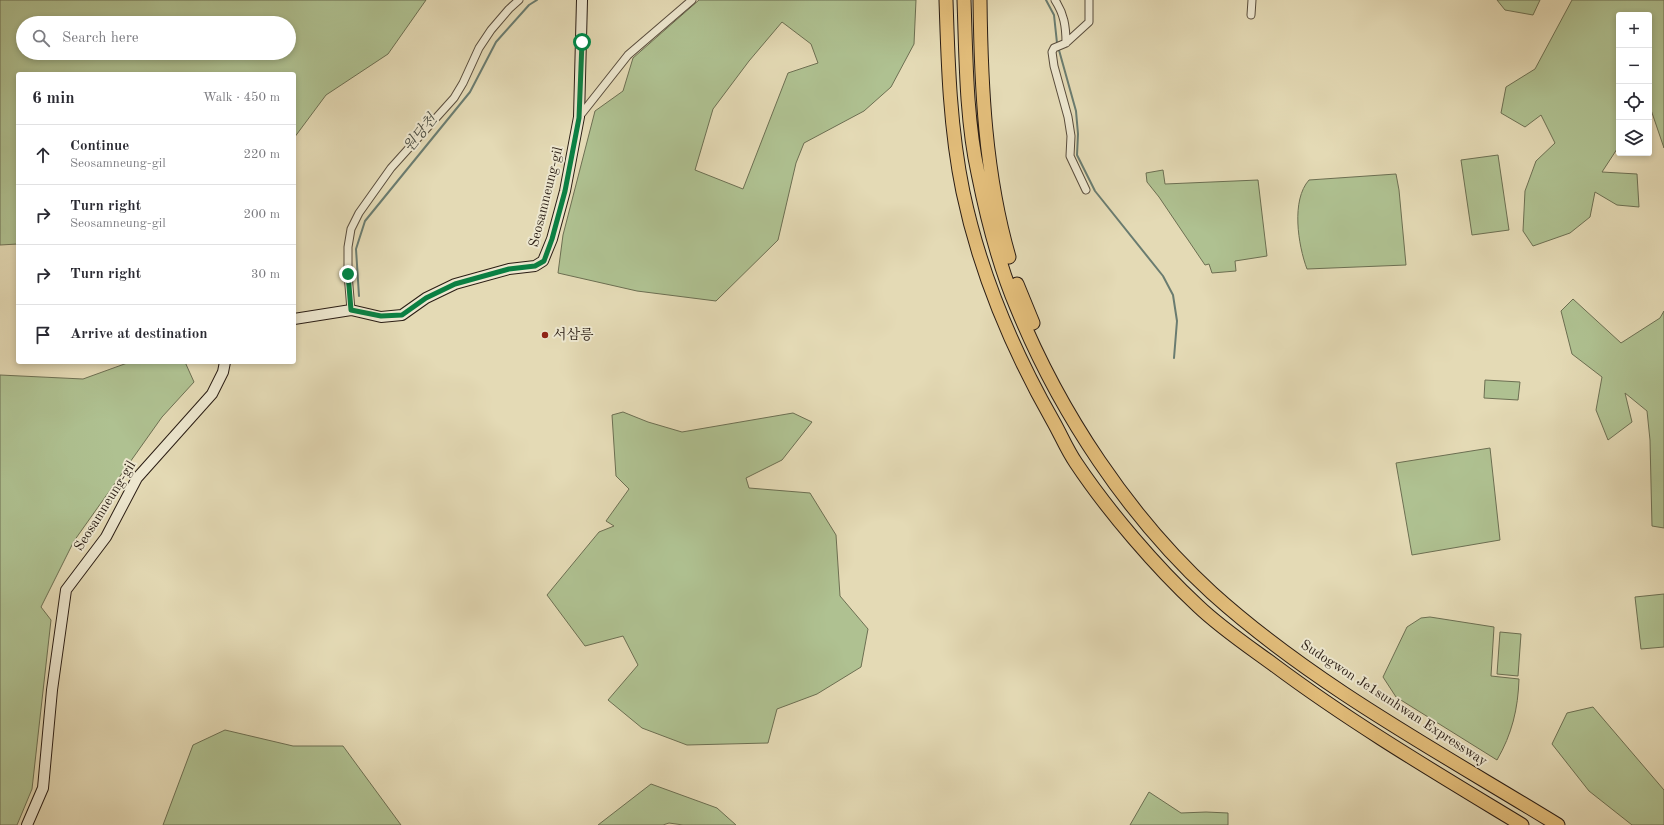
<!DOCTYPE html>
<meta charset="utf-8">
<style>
:root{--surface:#fff;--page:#f7f7f7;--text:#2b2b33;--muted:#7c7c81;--line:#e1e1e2}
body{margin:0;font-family:"Old Standard TT","Noto Serif KR",serif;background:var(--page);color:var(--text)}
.controls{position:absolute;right:12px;top:12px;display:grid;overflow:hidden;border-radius:4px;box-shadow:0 2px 6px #0003}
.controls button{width:36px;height:36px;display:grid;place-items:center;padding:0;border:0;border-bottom:1px solid var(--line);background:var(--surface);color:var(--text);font:20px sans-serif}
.stop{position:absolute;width:12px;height:12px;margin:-9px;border:3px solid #0b8043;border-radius:50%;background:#fff}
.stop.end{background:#0b8043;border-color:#fff;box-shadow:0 1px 4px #0008}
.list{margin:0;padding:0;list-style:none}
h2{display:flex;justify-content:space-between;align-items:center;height:52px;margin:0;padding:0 16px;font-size:17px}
h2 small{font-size:13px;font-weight:400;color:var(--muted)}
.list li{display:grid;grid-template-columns:26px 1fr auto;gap:12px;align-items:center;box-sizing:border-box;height:60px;padding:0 16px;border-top:1px solid var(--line)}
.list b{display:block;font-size:15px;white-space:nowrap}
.list p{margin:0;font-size:13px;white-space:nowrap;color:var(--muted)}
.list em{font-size:13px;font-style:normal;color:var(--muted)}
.icon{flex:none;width:22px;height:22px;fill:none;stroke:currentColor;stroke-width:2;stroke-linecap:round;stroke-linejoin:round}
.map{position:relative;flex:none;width:1664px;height:825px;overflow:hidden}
.search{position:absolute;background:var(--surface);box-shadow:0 2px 6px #0003;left:16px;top:16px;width:280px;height:44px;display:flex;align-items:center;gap:10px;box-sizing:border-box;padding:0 14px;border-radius:22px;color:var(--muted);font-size:15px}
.panel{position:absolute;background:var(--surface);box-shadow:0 2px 6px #0003;left:16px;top:72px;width:280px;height:292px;border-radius:4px}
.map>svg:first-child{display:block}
</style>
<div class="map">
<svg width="1664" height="825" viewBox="0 0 1664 825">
<rect width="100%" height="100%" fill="#e4dab5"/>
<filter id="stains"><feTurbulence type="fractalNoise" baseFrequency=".005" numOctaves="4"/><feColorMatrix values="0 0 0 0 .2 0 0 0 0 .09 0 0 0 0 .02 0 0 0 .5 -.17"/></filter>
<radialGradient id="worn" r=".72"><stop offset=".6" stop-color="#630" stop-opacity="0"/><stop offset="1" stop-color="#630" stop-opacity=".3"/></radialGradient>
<!-- green -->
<path fill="#afc191" stroke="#6c6f52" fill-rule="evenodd" d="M 0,0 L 426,0 L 388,54 L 326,95 L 294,138 L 294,74 L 18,74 L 18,244 L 0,245 ZM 23,23 L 289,23 L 289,53 L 23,53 Z
M 699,0 L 916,0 L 914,44 L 891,87 L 864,111 L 804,143 L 796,163 L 778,240 L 716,301 L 637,291 L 558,273 L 563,235 L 595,111 L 623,91 L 633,58 ZM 782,22 L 811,44 L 818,63 L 788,73 L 743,189 L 695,170 L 713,109 L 749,61 Z
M 1497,0 L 1540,0 L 1533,15 L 1505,10 Z
M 1572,0 L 1664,0 L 1664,148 L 1649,104 L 1649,15 L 1619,15 L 1619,146 L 1602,172 L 1637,174 L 1639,207 L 1617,205 L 1595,192 L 1590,217 L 1570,233 L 1533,246 L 1523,231 L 1525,191 L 1536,161 L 1555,143 L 1541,115 L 1525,127 L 1501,113 L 1506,87 L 1535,69 Z
M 1498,155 L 1509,230 L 1472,235 L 1461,160 Z
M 1163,170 L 1165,184 L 1258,180 L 1267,256 L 1235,261 L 1236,271 L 1212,273 L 1209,264 L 1205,265 L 1159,197 L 1147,182 L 1146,173 Z
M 1396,174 L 1399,190 L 1406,265 L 1307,269 C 1298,245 1291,200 1309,180 Z
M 1573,299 L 1621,343 L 1660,318 L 1664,311 L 1664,528 L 1652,526 L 1650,440 L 1647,411 L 1625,393 L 1632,422 L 1608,440 L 1596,410 L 1602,377 L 1572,354 L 1561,311 Z
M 130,362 L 185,362 L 194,382 L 162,417 L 74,541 L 41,607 L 51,620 L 32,789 L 17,825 L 0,825 L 0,375 L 83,379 Z
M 1485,380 L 1520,382 L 1518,400 L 1484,398 Z
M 623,412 L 648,422 L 682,432 L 793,413 L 812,422 L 782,460 L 746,478 L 749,488 L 810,493 L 836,535 L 840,596 L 868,629 L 861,667 L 817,694 L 777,709 L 768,743 L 687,745 L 642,728 L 608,700 L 638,665 L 623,636 L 585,646 L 547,595 L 599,532 L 614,526 L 606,521 L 629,489 L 616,476 L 612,415 Z
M 1490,448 L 1500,540 L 1412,555 L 1396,463 Z
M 1664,594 L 1664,647 L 1641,649 L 1635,597 Z
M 1430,617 L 1494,627 L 1491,676 L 1519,679 C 1518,709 1512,734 1497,760 L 1396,697 L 1383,677 L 1407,627 L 1421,618 Z
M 1500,632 L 1521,634 L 1518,676 L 1497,674 Z
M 1593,707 L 1664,790 L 1664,825 L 1632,825 L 1589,791 L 1552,744 L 1567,713 Z
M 225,730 L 293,746 L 343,746 L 401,825 L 163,825 L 193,745 Z
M 651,784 L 717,808 L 736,825 L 683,825 L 669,823 L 663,825 L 598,825 Z
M 1149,792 L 1181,813 L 1206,812 L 1228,813 L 1228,825 L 1130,825 Z"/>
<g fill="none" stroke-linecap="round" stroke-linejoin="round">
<!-- stream -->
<path stroke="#6a7c70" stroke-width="2" d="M 1046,0 L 1054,15 L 1057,43 L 1076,111 L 1078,134 L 1077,155 L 1095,191 L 1163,276 L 1173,295 L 1177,321 L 1174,358
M 359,296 L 356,249 L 365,221 L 470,92 L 496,42 L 529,5 L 537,0"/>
<!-- street casing -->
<g stroke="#584c3c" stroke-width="9">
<path id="street" d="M 1055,0 C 1064,14 1066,26 1066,43
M 1251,15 L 1252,0
M 579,117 L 628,55 L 692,0
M 1086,190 L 1070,156 L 1071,136 L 1068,117 L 1054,66 L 1052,52 L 1054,48 L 1066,43 L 1089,22 L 1089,0
M 351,310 L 348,274 L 348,247 L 351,229 L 359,213 L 391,168 L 454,98 L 463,83 L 479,48 L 491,30 L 509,9 L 519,0"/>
</g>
<!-- secondary casing -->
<g stroke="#2a1d14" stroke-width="12">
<path id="secondary" d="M 294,319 L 351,310 L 381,317 L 402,315 L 426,298 L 455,284 L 509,269 L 535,266 L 543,261 L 552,239 L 565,191 L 579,117 L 582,0
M 27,825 L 43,788 L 52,690 L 66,590 L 106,537 L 137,478 L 212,394 L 223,372 L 225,362"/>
</g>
<!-- highway casing -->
<g stroke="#2a1d14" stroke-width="15">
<path id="highway" d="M 946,0 C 948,65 950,129 963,192 C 980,273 1012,349 1053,421 C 1061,435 1067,450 1076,463 C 1108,511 1156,567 1198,606 C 1221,628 1248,646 1274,665 C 1353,724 1438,774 1522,825
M 964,0 C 966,56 966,119 978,173 C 987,218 999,266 1017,308 C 1060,413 1128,516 1212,593 C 1314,685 1441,753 1558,825
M 980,0 C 981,86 985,174 1009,257
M 1017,284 L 1033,323"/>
</g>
<!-- street -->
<use href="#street" stroke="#ede7cf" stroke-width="7"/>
<!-- secondary -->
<use href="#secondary" stroke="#ede7cf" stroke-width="10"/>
<!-- highway -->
<use href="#highway" stroke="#e2bd7a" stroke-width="13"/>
</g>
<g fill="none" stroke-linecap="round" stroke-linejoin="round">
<!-- route -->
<path stroke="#0b8043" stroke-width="5" d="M 348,274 L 351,310 L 381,316 L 402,315 L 426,298 L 455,284 L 509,269 L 535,266 L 544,261 L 552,239 L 565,191 L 579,118 L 582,42"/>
</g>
<!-- markers -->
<circle fill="#8f2418" stroke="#ede7cf" stroke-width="1.5" cx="545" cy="335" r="4"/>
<g text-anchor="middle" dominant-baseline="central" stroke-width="4" stroke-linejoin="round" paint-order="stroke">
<!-- street labels -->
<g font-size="14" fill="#2a1d14" stroke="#ede7cf">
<text transform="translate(546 197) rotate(-76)">Seosamneung-gil</text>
<text transform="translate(105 506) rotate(-58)">Seosamneung-gil</text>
<text transform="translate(1394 703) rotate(33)">Sudogwon Je1sunhwan Expressway</text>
</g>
<!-- poi labels -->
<g font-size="14" fill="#2a1d14" stroke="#ede7cf" text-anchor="start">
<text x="553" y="335">서삼릉</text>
</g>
<!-- water labels -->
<g font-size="15" font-style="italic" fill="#4a4c42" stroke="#ede7cf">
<text transform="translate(421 134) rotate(-51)">원당천</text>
</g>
</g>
<rect width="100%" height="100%" filter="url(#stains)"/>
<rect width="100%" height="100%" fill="url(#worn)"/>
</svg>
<div class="controls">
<button>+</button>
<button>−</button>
<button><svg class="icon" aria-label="locate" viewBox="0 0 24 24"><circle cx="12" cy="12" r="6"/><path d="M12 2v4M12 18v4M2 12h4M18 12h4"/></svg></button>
<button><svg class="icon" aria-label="layers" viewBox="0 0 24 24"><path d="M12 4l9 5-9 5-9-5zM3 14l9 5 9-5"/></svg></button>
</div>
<div class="stop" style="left:582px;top:42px"></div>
<div class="stop end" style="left:348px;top:274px"></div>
<div class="search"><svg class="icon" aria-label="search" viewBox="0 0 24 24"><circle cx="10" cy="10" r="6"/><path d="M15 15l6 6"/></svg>Search here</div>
<section class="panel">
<h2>6 min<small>Walk · 450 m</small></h2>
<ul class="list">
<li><svg class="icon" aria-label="ahead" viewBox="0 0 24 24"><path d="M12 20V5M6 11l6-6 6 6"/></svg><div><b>Continue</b><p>Seosamneung-gil</p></div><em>220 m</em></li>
<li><svg class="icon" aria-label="right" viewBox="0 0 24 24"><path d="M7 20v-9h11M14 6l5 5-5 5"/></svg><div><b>Turn right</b><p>Seosamneung-gil</p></div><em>200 m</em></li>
<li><svg class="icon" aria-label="right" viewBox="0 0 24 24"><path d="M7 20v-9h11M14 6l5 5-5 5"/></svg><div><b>Turn right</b></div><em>30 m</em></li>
<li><svg class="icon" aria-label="arrive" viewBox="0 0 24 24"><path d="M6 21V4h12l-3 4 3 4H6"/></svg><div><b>Arrive at destination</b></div></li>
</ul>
</section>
</div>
